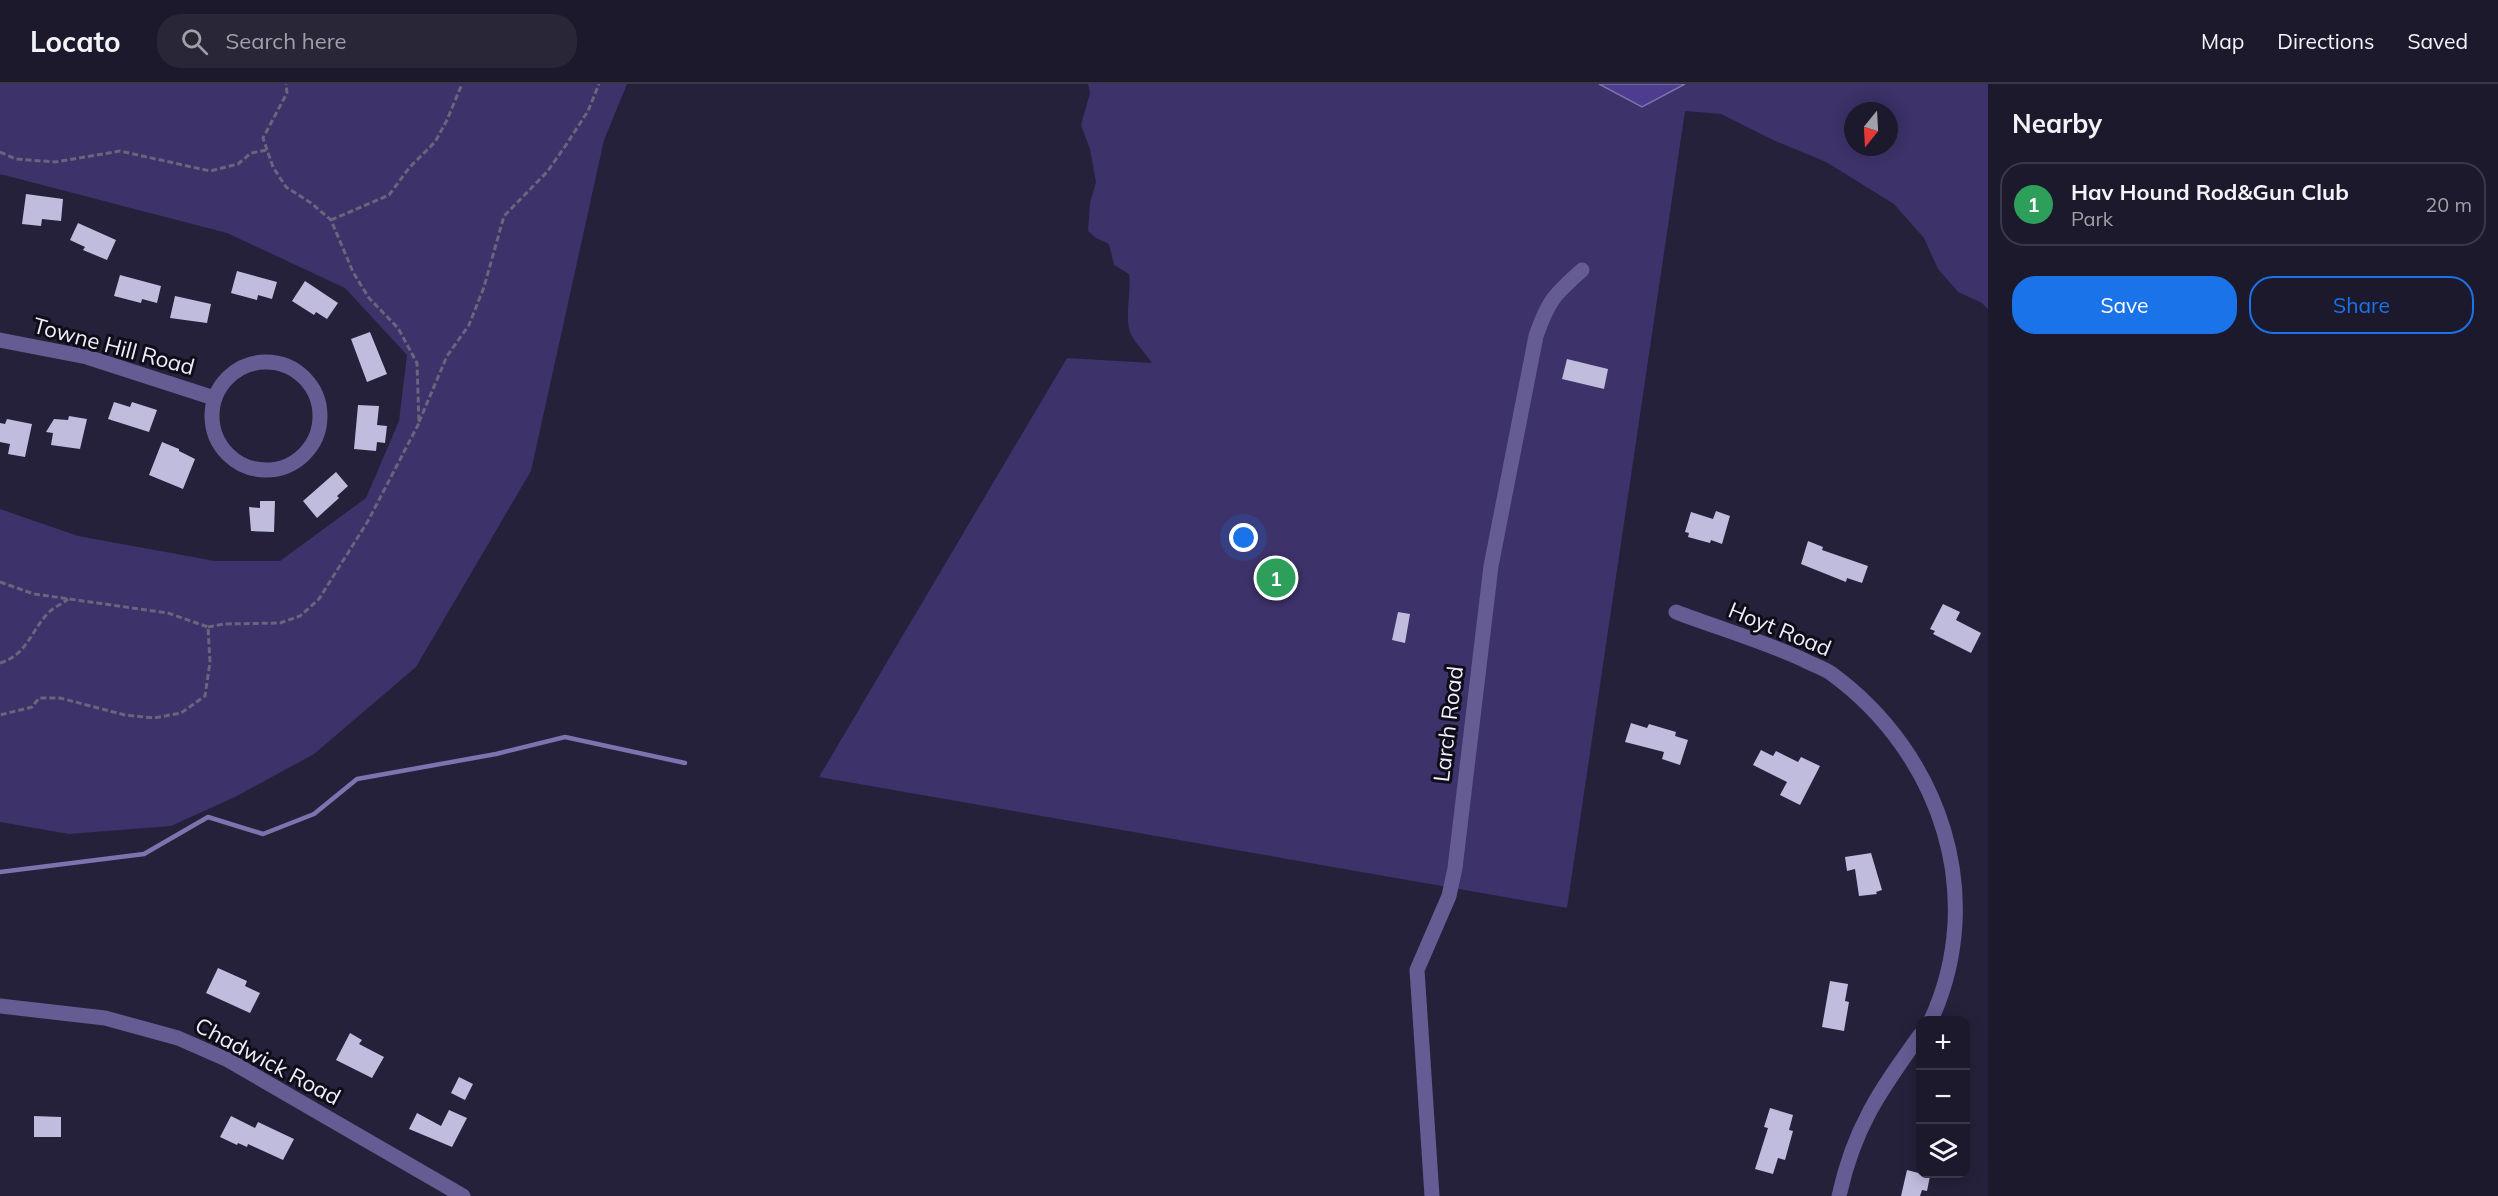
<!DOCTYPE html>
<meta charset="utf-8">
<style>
:root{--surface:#1c192c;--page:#292638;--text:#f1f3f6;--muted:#a0a0a9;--line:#3a3848;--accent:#1a73e8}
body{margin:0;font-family:Mulish,sans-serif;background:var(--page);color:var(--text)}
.controls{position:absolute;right:18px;bottom:18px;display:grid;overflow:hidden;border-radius:12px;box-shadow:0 3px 15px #0003}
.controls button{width:54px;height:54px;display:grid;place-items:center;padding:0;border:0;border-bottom:2px solid var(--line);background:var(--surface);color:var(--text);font:30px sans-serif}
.compass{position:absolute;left:1844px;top:18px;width:54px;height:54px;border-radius:50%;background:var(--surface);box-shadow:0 3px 15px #0003;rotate:198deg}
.you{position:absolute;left:1244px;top:454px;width:21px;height:21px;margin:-15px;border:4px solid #fff;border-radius:50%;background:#1a73e8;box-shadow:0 0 0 9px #1a73e833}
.badge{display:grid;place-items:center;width:39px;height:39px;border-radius:50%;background:var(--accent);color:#fff;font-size:20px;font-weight:700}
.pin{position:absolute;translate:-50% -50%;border:3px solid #fff;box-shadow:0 2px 6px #0006}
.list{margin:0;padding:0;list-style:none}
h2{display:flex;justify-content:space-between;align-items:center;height:78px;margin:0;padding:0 24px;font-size:26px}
h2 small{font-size:20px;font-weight:400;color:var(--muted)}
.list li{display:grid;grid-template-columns:39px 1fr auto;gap:18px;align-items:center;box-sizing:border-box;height:84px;margin:0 12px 12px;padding:0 12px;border:2px solid var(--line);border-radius:24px}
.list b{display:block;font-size:22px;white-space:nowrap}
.list p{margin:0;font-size:20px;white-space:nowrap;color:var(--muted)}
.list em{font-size:20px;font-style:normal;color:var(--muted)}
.actions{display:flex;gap:12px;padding:18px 24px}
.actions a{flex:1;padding:14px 0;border:2px solid var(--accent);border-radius:24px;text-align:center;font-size:21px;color:var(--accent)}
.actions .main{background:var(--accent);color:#fff}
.icon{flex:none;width:33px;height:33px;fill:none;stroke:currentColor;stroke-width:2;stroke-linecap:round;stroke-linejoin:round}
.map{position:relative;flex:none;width:1988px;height:1112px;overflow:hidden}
header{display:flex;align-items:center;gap:36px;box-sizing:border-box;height:84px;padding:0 30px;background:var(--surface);border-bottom:2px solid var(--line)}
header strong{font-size:28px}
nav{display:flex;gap:33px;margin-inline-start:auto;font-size:21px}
.search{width:420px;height:54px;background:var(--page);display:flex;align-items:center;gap:15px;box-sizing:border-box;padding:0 21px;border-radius:24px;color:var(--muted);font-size:22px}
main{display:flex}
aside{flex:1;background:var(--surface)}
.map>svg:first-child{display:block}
</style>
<header>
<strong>Locato</strong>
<div class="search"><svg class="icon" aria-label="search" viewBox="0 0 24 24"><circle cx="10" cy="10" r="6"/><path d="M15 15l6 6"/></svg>Search here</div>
<nav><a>Map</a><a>Directions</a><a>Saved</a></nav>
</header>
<main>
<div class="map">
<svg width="1988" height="1112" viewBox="0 0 1988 1112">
<rect width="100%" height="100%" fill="#25213b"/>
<!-- green -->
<path fill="#3d3269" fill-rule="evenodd" d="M 0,0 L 627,0 L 604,56 L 531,387 L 416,583 L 314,670 L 235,713 L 171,742 L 69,750 L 0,738 L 0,425 L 78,452 L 215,477 L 280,477 L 366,414 L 399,337 L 407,271 L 345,204 L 227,149 L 0,90 Z
M 1088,0 L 1988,0 L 1988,225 L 1982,219 L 1958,208 L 1938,185 L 1924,154 L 1894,120 L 1826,78 L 1773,56 L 1721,30 L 1685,27 L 1567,824 L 819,693 L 1067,274 L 1152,279 C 1146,270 1137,261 1132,252 C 1123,237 1132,207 1129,190 L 1114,181 L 1109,160 L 1096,154 L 1088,147 L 1090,119 L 1096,98 L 1090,65 L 1081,41 L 1090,9 ZM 1853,27 L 1889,27 L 1889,63 L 1853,63 Z"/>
<!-- water -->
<path fill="#4e3d8e" stroke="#7e72af" stroke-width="1.5" d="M 1599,0 L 1685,0 L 1642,23 Z"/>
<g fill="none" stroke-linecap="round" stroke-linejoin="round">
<!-- stream -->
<path stroke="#7e72af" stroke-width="4.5" d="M 0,788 L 144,770 L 208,733 L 263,750 L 314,730 L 357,695 L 496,670 L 565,653 L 685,679"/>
</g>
<!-- building -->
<path fill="#bfbcde" d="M 26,110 L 63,115 L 61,137 L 42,135 L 41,142 L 22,140 Z
M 78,139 L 116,156 L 107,176 L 83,166 L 85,163 L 70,156 Z
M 237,187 L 277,198 L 272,215 L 258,211 L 257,216 L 231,209 Z
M 120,191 L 161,202 L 157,219 L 142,215 L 141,219 L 114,212 Z
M 305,197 L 338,219 L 327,235 L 316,228 L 314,231 L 292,217 Z
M 175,212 L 211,220 L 207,239 L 170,234 Z
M 370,248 L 387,290 L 367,298 L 351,255 Z
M 1567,275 L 1608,285 L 1604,305 L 1562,295 Z
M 114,318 L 130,323 L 132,318 L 157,326 L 149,348 L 108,335 Z
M 358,321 L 379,322 L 377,341 L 387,342 L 385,359 L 377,358 L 376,367 L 354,365 Z
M 69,332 L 87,335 L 80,365 L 51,361 L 53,349 L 46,348 L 54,335 L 68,336 Z
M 7,335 L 32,340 L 25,373 L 8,370 L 10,360 L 0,358 L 0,339 L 5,340 Z
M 162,358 L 179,365 L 179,367 L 195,375 L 183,405 L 149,391 Z
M 336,388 L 348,402 L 337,412 L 339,414 L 317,434 L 303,417 Z
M 260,417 L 275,417 L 274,448 L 251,447 L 249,423 L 260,424 Z
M 1716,427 L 1730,432 L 1722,460 L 1711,456 L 1710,459 L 1688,453 L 1689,449 L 1685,448 L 1691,428 L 1713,435 Z
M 1808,457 L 1823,463 L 1822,466 L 1868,482 L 1862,499 L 1847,494 L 1846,498 L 1801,480 Z
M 1943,520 L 1960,528 L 1956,536 L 1981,549 L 1971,569 L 1933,550 L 1935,547 L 1930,545 Z
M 1398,528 L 1410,530 L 1405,559 L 1392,556 Z
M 1631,639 L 1647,644 L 1649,640 L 1676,648 L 1675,652 L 1688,656 L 1680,681 L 1662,675 L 1664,668 L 1625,658 Z
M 1761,666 L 1773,672 L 1776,667 L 1798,678 L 1801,673 L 1820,682 L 1800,721 L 1780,711 L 1787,698 L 1753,681 Z
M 1871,769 L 1882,806 L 1876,808 L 1877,810 L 1859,812 L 1855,785 L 1847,787 L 1845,773 Z
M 218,884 L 247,897 L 245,902 L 260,909 L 250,929 L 206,909 Z
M 1830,897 L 1848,900 L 1845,917 L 1849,918 L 1844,947 L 1822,943 Z
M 350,949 L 362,956 L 359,960 L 384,973 L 372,994 L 336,976 Z
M 459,993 L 473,1000 L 465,1016 L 451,1009 Z
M 1770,1024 L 1793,1031 L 1789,1046 L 1793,1047 L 1785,1076 L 1778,1074 L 1773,1090 L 1755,1085 L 1768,1044 L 1764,1043 Z
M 449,1026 L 467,1034 L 452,1063 L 409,1045 L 417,1029 L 441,1042 Z
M 34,1032 L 61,1033 L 61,1053 L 34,1053 Z
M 231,1032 L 255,1044 L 258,1038 L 294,1055 L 283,1076 L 248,1060 L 247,1063 L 238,1059 L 237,1061 L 220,1053 Z
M 1907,1086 L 1930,1092 L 1927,1107 L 1922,1106 L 1920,1112 L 1901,1112 Z"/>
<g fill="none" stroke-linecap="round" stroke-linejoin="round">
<!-- path -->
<path stroke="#68657c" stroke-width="3" stroke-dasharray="6 3" stroke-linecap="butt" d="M 0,68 L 16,75 L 55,78 L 120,67 L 210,87 L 238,80 L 251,69 L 267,66
M 331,136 L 389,111 L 409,84 L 435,58 L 447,36 L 462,0
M 419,338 L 447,272 L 469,241 L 484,203 L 504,132 L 547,88 L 566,61 L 588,27 L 599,0
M 0,498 L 34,510 L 168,529 L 208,543 L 210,578 L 205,612 L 181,629 L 154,634 L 125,631 L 60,614 L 39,614 L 32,623 L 0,631
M 208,543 L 224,540 L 280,539 L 300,532 L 319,515 L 368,437 L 419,339 L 417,279 L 398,244 L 369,214 L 353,188 L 331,136 L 311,119 L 286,103 L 273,83 L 263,54 L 287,9 L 286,0
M 0,579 C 27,571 31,547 48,529 C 54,523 62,520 68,515"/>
<!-- minor -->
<path stroke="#645c92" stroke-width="15" d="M 0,256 L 87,273 L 214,314
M212 332a54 54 0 1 1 108 0a54 54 0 1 1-108 0Z
M 1676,528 C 1718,544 1763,557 1804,576 C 1813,581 1824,584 1832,590 C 1941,670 1988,812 1931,936
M 0,922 L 105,934 L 178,954 L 228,976 L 463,1112
M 1432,1112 L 1417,886 L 1449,812 L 1455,784 L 1491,482 L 1536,252 C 1548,217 1554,211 1582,186
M 1839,1112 C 1854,1043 1880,1007 1920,951"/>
</g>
<g text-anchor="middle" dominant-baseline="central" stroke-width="6" stroke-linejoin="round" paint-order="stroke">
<!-- street labels -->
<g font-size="22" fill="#efeefd" stroke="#0e0d18">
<text transform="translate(114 262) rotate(15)">Towne Hill Road</text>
<text transform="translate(1780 545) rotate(22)">Hoyt Road</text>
<text transform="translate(1448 640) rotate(-83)">Larch Road</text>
<text transform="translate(268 977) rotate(28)">Chadwick Road</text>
</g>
</g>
</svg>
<div class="controls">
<button>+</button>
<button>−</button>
<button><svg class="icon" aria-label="layers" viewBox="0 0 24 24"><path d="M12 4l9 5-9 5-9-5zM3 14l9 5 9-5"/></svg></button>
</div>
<svg class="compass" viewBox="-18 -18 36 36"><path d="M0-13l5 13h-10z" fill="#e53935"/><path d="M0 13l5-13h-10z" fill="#a0a0a9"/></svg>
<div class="you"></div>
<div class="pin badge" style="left:1276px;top:494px;background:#2e9e5b">1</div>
</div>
<aside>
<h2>Nearby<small></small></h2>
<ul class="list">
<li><span class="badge" style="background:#2e9e5b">1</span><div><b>Hav Hound Rod&amp;Gun Club</b><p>Park</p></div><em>20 m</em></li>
</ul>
<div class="actions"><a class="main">Save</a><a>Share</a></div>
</aside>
</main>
